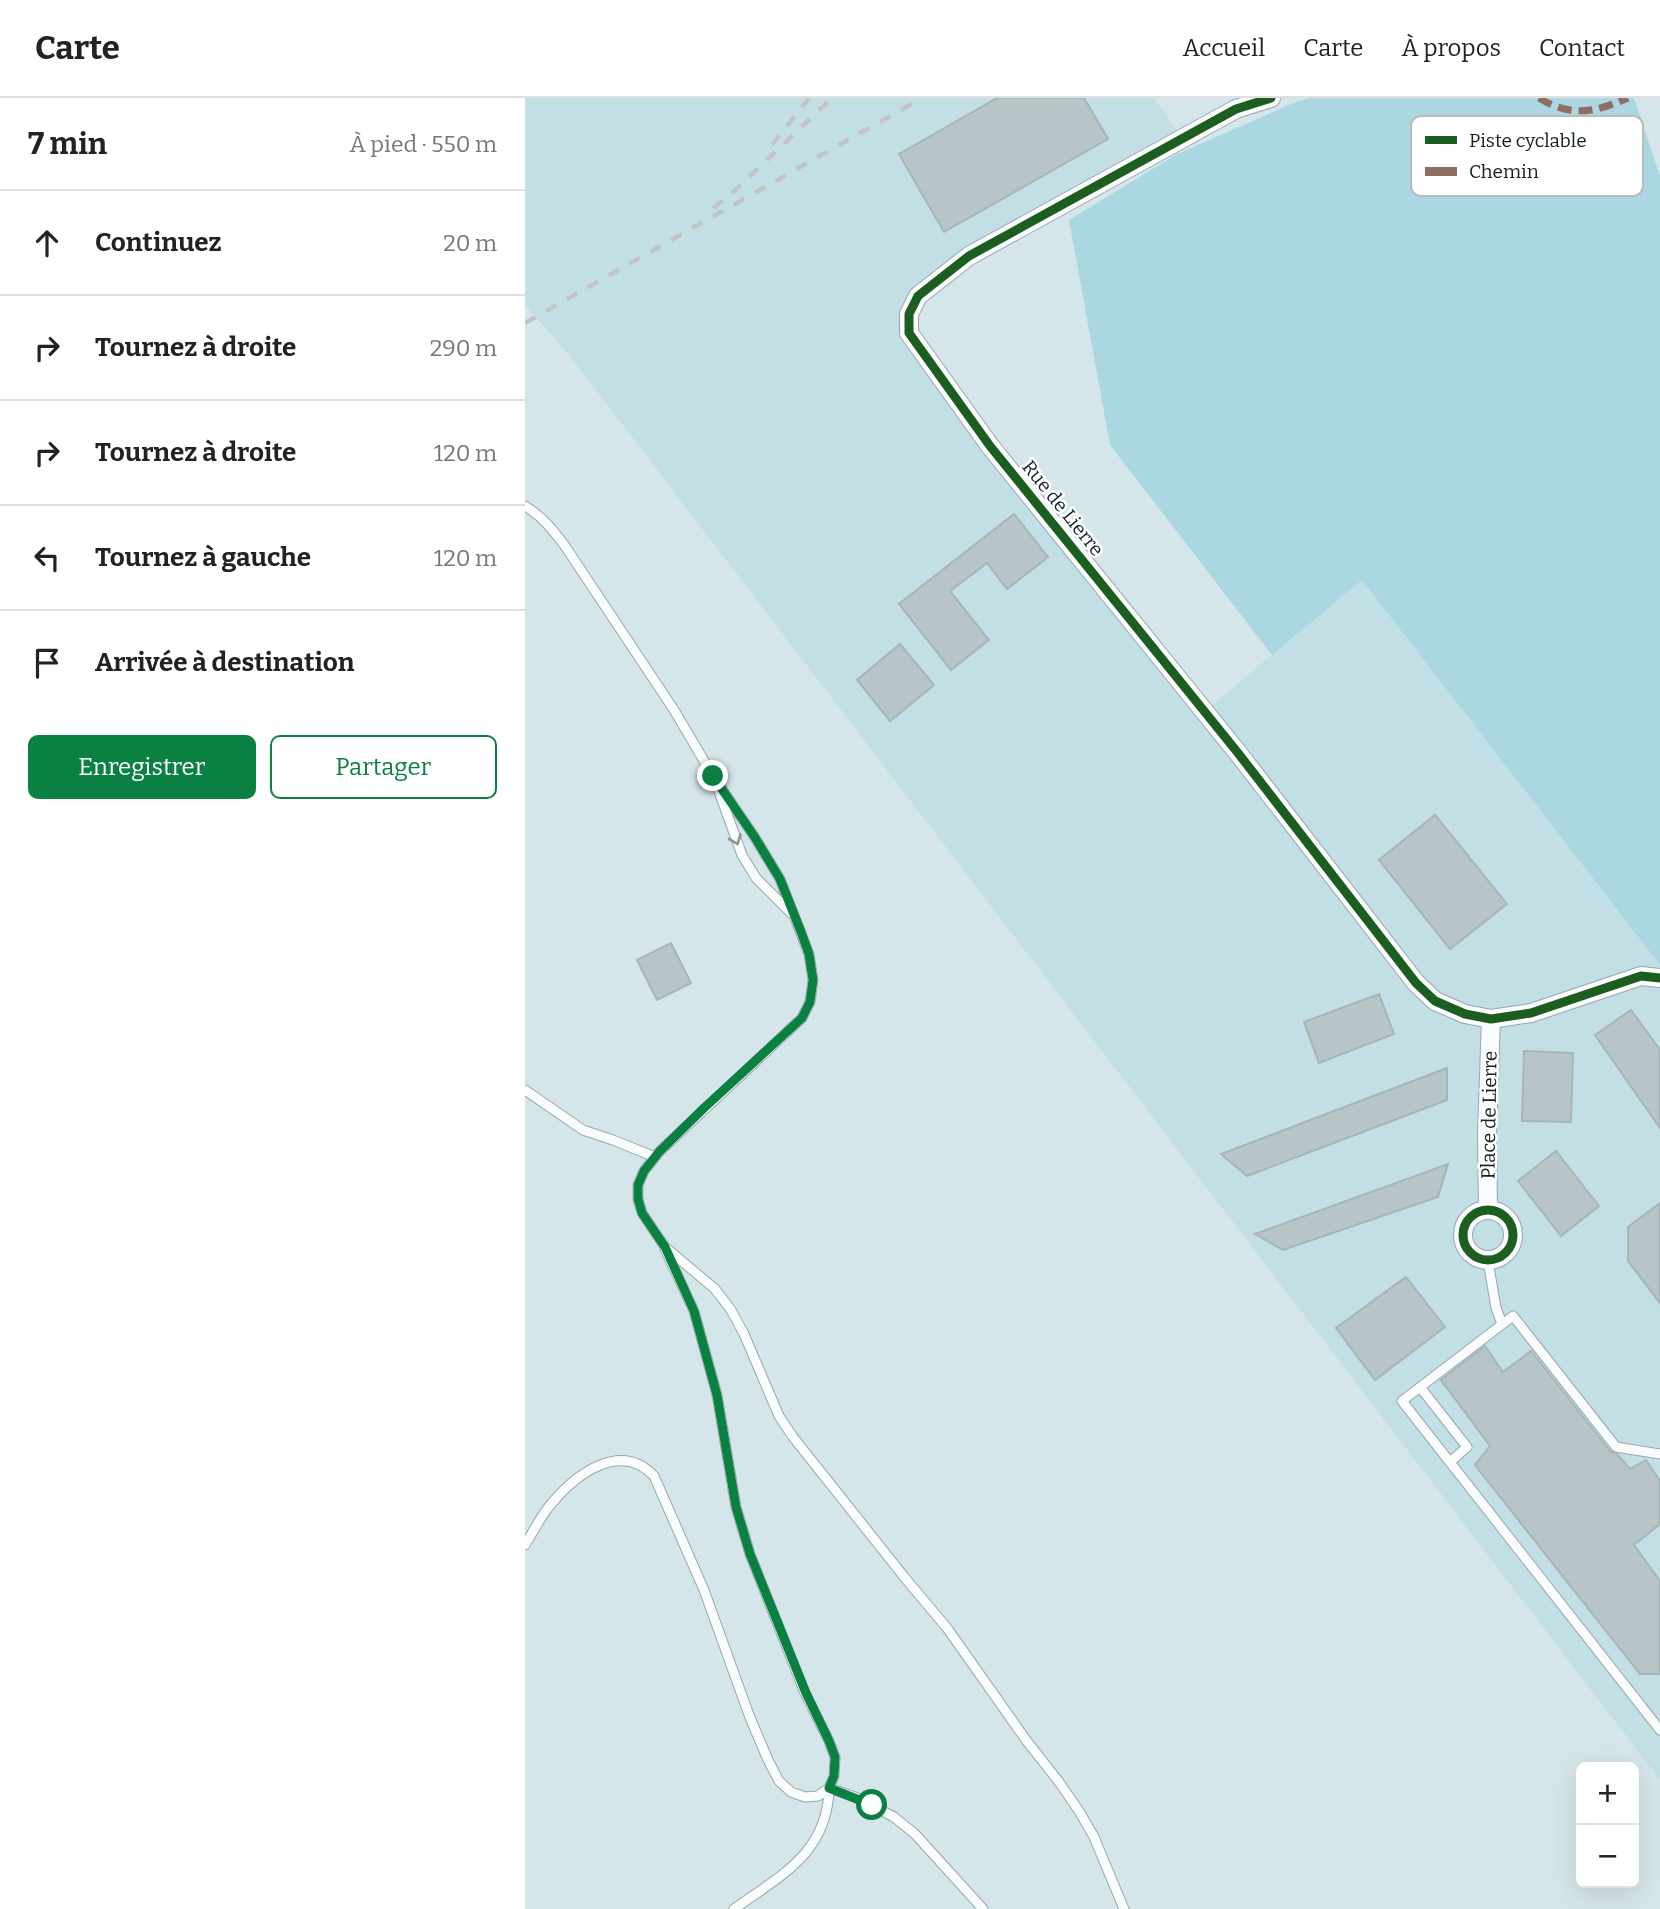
<!DOCTYPE html>
<html lang="fr">
<meta charset="utf-8">
<style>
:root{--surface:#fff;--page:#f6f6f6;--text:#222;--muted:#767676;--line:#e0e0e0;--accent:#0b8043}
body{margin:0;font-family:Bitter,serif;background:var(--page);color:var(--text)}
.controls{position:absolute;right:21px;bottom:21px;display:grid;overflow:hidden;border-radius:10px;box-shadow:0 7px 28px #0002}
.controls button{width:63px;height:63px;display:grid;place-items:center;padding:0;border:0;border-bottom:2px solid var(--line);background:var(--surface);color:var(--text);font:35px sans-serif}
.stop{position:absolute;width:21px;height:21px;margin:-16px;border:5px solid #0b8043;border-radius:50%;background:#fff}
.stop.end{background:#0b8043;border-color:#fff;box-shadow:0 2px 7px #0008}
.list{margin:0;padding:0;list-style:none}
h2{display:flex;justify-content:space-between;align-items:center;height:91px;margin:0;padding:0 28px;font-size:30px}
h2 small{font-size:23px;font-weight:400;color:var(--muted)}
.list li{display:grid;grid-template-columns:46px 1fr auto;gap:21px;align-items:center;box-sizing:border-box;height:105px;padding:0 28px;border-top:2px solid var(--line)}
.list b{display:block;font-size:26px;white-space:nowrap}
.list em{font-size:23px;font-style:normal;color:var(--muted)}
.actions{display:flex;gap:14px;padding:21px 28px}
.actions a{flex:1;padding:16px 0;border:2px solid var(--accent);border-radius:10px;text-align:center;font-size:24px;color:var(--accent)}
.actions .main{background:var(--accent);color:#fff}
.icon{flex:none;width:38px;height:38px;fill:none;stroke:currentColor;stroke-width:2;stroke-linecap:round;stroke-linejoin:round}
.map{position:relative;flex:none;width:1135px;height:1811px;overflow:hidden}
header{display:flex;align-items:center;gap:42px;box-sizing:border-box;height:98px;padding:0 35px;background:var(--surface);border-bottom:2px solid var(--line)}
header strong{font-size:33px}
nav{display:flex;gap:38px;margin-inline-start:auto;font-size:24px}
main{display:flex}
aside{flex:1;background:var(--surface)}
.map>svg:first-child{display:block}
</style>
<header>
<strong>Carte</strong>
<nav><a>Accueil</a><a>Carte</a><a>À propos</a><a>Contact</a></nav>
</header>
<main>
<aside>
<h2>7 min<small>À pied · 550 m</small></h2>
<ul class="list">
<li><svg class="icon" aria-label="ahead" viewBox="0 0 24 24"><path d="M12 20V5M6 11l6-6 6 6"/></svg><div><b>Continuez</b></div><em>20 m</em></li>
<li><svg class="icon" aria-label="right" viewBox="0 0 24 24"><path d="M7 20v-9h11M14 6l5 5-5 5"/></svg><div><b>Tournez à droite</b></div><em>290 m</em></li>
<li><svg class="icon" aria-label="right" viewBox="0 0 24 24"><path d="M7 20v-9h11M14 6l5 5-5 5"/></svg><div><b>Tournez à droite</b></div><em>120 m</em></li>
<li><svg class="icon" aria-label="left" viewBox="0 0 24 24"><path d="M17 20v-9H6M10 6l-5 5 5 5"/></svg><div><b>Tournez à gauche</b></div><em>120 m</em></li>
<li><svg class="icon" aria-label="arrive" viewBox="0 0 24 24"><path d="M6 21V4h12l-3 4 3 4H6"/></svg><div><b>Arrivée à destination</b></div></li>
</ul>
<div class="actions"><a class="main">Enregistrer</a><a>Partager</a></div>
</aside>
<div class="map">
<svg width="1135" height="1811" viewBox="0 0 1135 1811">
<rect width="100%" height="100%" fill="#d5e6eb"/>
<!-- built -->
<path fill="#c2dfe6" d="M 0,0 L 629,0 L 658,40 L 393,198 L 384,235 L 680,613 L 837,481 L 1135,867 L 1135,1682 L 45,258 L 0,207 Z"/>
<!-- green -->
<path fill="#abd7e2" d="M 785,0 L 1109,0 L 1135,78 L 1135,867 L 837,482 L 747,557 L 585,347 L 544,122 L 652,56 L 773,3 Z"/>
<!-- building -->
<path fill="#b8c5c8" stroke="#a7b4b8" stroke-width="2" d="M 472,0 L 559,0 L 583,41 L 419,134 L 374,56 Z
M 489,416 L 523,459 L 482,491 L 462,465 L 425,493 L 464,542 L 426,572 L 374,506 Z
M 375,546 L 409,587 L 365,623 L 332,582 Z
M 910,717 L 982,806 L 925,851 L 854,762 Z
M 146,845 L 166,885 L 132,902 L 112,862 Z
M 854,896 L 869,936 L 794,965 L 779,924 Z
M 1106,912 L 1135,952 L 1135,1030 L 1070,937 Z
M 999,953 L 1048,955 L 1046,1024 L 997,1023 Z
M 922,970 L 922,1002 L 722,1078 L 696,1056 Z
M 1031,1053 L 1074,1108 L 1036,1138 L 993,1083 Z
M 923,1066 L 913,1099 L 758,1152 L 730,1136 Z
M 1135,1105 L 1135,1205 L 1103,1163 L 1103,1129 Z
M 881,1179 L 920,1229 L 850,1282 L 811,1230 Z
M 960,1248 L 978,1274 L 1006,1253 L 1085,1353 L 1092,1356 L 1105,1371 L 1121,1362 L 1135,1383 L 1135,1426 L 1109,1447 L 1135,1483 L 1135,1576 L 1115,1576 L 950,1367 L 965,1348 L 916,1282 Z"/>
<g fill="none" stroke-linecap="round" stroke-linejoin="round">
<!-- lane casing -->
<g stroke="#9aa7ab" stroke-width="11">
<path id="lane" d="M 0,408 C 18,419 28,432 40,448 L 149,612 L 188,678 L 229,738 L 255,781 L 284,856 L 288,882 L 285,904 L 277,920 L 134,1054 L 119,1073 L 113,1087 L 113,1101 L 117,1115 L 140,1149 L 190,1191 L 206,1212 L 219,1236 L 254,1318 L 268,1339 L 380,1480 L 422,1530 L 501,1642 L 534,1684 L 554,1713 L 569,1739 L 599,1811
M 193,691 L 217,757 L 231,780 L 266,815
M 0,992 L 58,1032 L 88,1042 L 130,1059
M 963,1163 L 971,1210 L 977,1226
M 895,1289 L 942,1349 L 925,1364
M 1135,1356 L 1091,1349 L 988,1218 L 877,1303 L 1135,1632
M 0,1447 C 9,1433 16,1417 27,1405 C 52,1375 96,1343 129,1378 L 179,1492 L 224,1617 L 243,1662 L 254,1683 L 266,1694 L 280,1699 L 293,1698 L 304,1690 L 309,1678 L 310,1659 L 304,1643 L 280,1595 L 225,1456 L 211,1409 L 192,1297 L 169,1213 L 140,1151
M 209,1811 C 255,1778 303,1755 304,1690 L 330,1699 L 369,1719 L 390,1736 L 458,1811"/>
</g>
<!-- street casing -->
<g stroke="#9aa7ab" stroke-width="20">
<path id="street" d="M 746,0 L 711,11 L 444,158 L 393,198 L 384,216 L 384,235 L 465,348 L 713,655 L 891,885 L 910,903 L 940,916 L 966,921 L 1006,915 L 1116,878 L 1135,880
M938 1137a25 25 0 1 1 50 0a25 25 0 1 1-50 0Z
M 963,1112 L 962,1035 L 966,921"/>
</g>
<!-- lane -->
<use href="#lane" stroke="#f9fbfc" stroke-width="9"/>
<!-- street -->
<use href="#street" stroke="#f9fbfc" stroke-width="18"/>
<!-- rail -->
<path stroke="#c1c5c6" stroke-width="4.5" stroke-dasharray="12 12" stroke-linecap="butt" d="M 247,47 L 284,0
M 188,110 L 206,96 L 307,0
M 0,225 L 397,0"/>
<!-- quiet -->
<path stroke="#8d6e63" stroke-width="7" stroke-dasharray="14 7" stroke-linecap="butt" d="M 1014,0 C 1047,20 1070,14 1103,0"/>
<!-- cycleway casing -->
<g stroke="#fff" stroke-width="13">
<path id="cycleway" d="M 746,0 L 711,11 L 444,158 L 393,198 L 384,216 L 384,235 L 465,348 L 713,655 L 891,885 L 910,903 L 940,916 L 966,921 L 1006,915 L 1116,878 L 1135,880
M938 1137a25 25 0 1 1 50 0a25 25 0 1 1-50 0Z"/>
</g>
<!-- cycleway -->
<use href="#cycleway" stroke="#1b5e20" stroke-width="9"/>
</g>
<!-- one-way arrows -->
<defs><path id="oneway-chevron" d="M-2-3.5L2.5 0L-2 3.5" fill="none" stroke-width="1.6" stroke-linecap="round" stroke-linejoin="round" transform="scale(1.75)"/></defs>
<use stroke="#92989a" href="#oneway-chevron" transform="translate(211 742) rotate(69)"/>
<g fill="none" stroke-linecap="round" stroke-linejoin="round">
<!-- route -->
<path stroke="#0b8043" stroke-width="9" d="M 188,678 L 229,738 L 255,781 L 276,834 L 284,856 L 288,882 L 285,904 L 277,920 L 179,1010 L 134,1054 L 119,1073 L 113,1087 L 113,1101 L 117,1115 L 140,1149 L 169,1213 L 192,1297 L 211,1409 L 225,1456 L 281,1595 L 304,1643 L 310,1659 L 309,1678 L 304,1690 L 347,1707"/>
</g>
<g text-anchor="middle" dominant-baseline="central" stroke-width="5" stroke-linejoin="round" paint-order="stroke">
<!-- street labels -->
<g font-size="19" fill="#152023" stroke="#fff">
<text transform="translate(538 410) rotate(51)">Rue de Lierre</text>
<text transform="translate(964 1017) rotate(-89)">Place de Lierre</text>
</g>
</g>
<!-- legend -->
<rect x="886" y="18" width="232" height="80" rx="10" fill="#fff" stroke="#b9bcbd" stroke-width="2"/>
<rect x="900" y="38" width="32" height="8" fill="#1b5e20"/>
<rect x="900" y="69" width="32" height="9" fill="#8d6e63"/>
<g font-size="19" fill="#152023">
<text x="944" y="49">Piste cyclable</text>
<text x="944" y="80">Chemin</text>
</g>
</svg>
<div class="controls">
<button>+</button>
<button>−</button>
</div>
<div class="stop" style="left:347px;top:1707px"></div>
<div class="stop end" style="left:188px;top:678px"></div>
</div>
</main>
